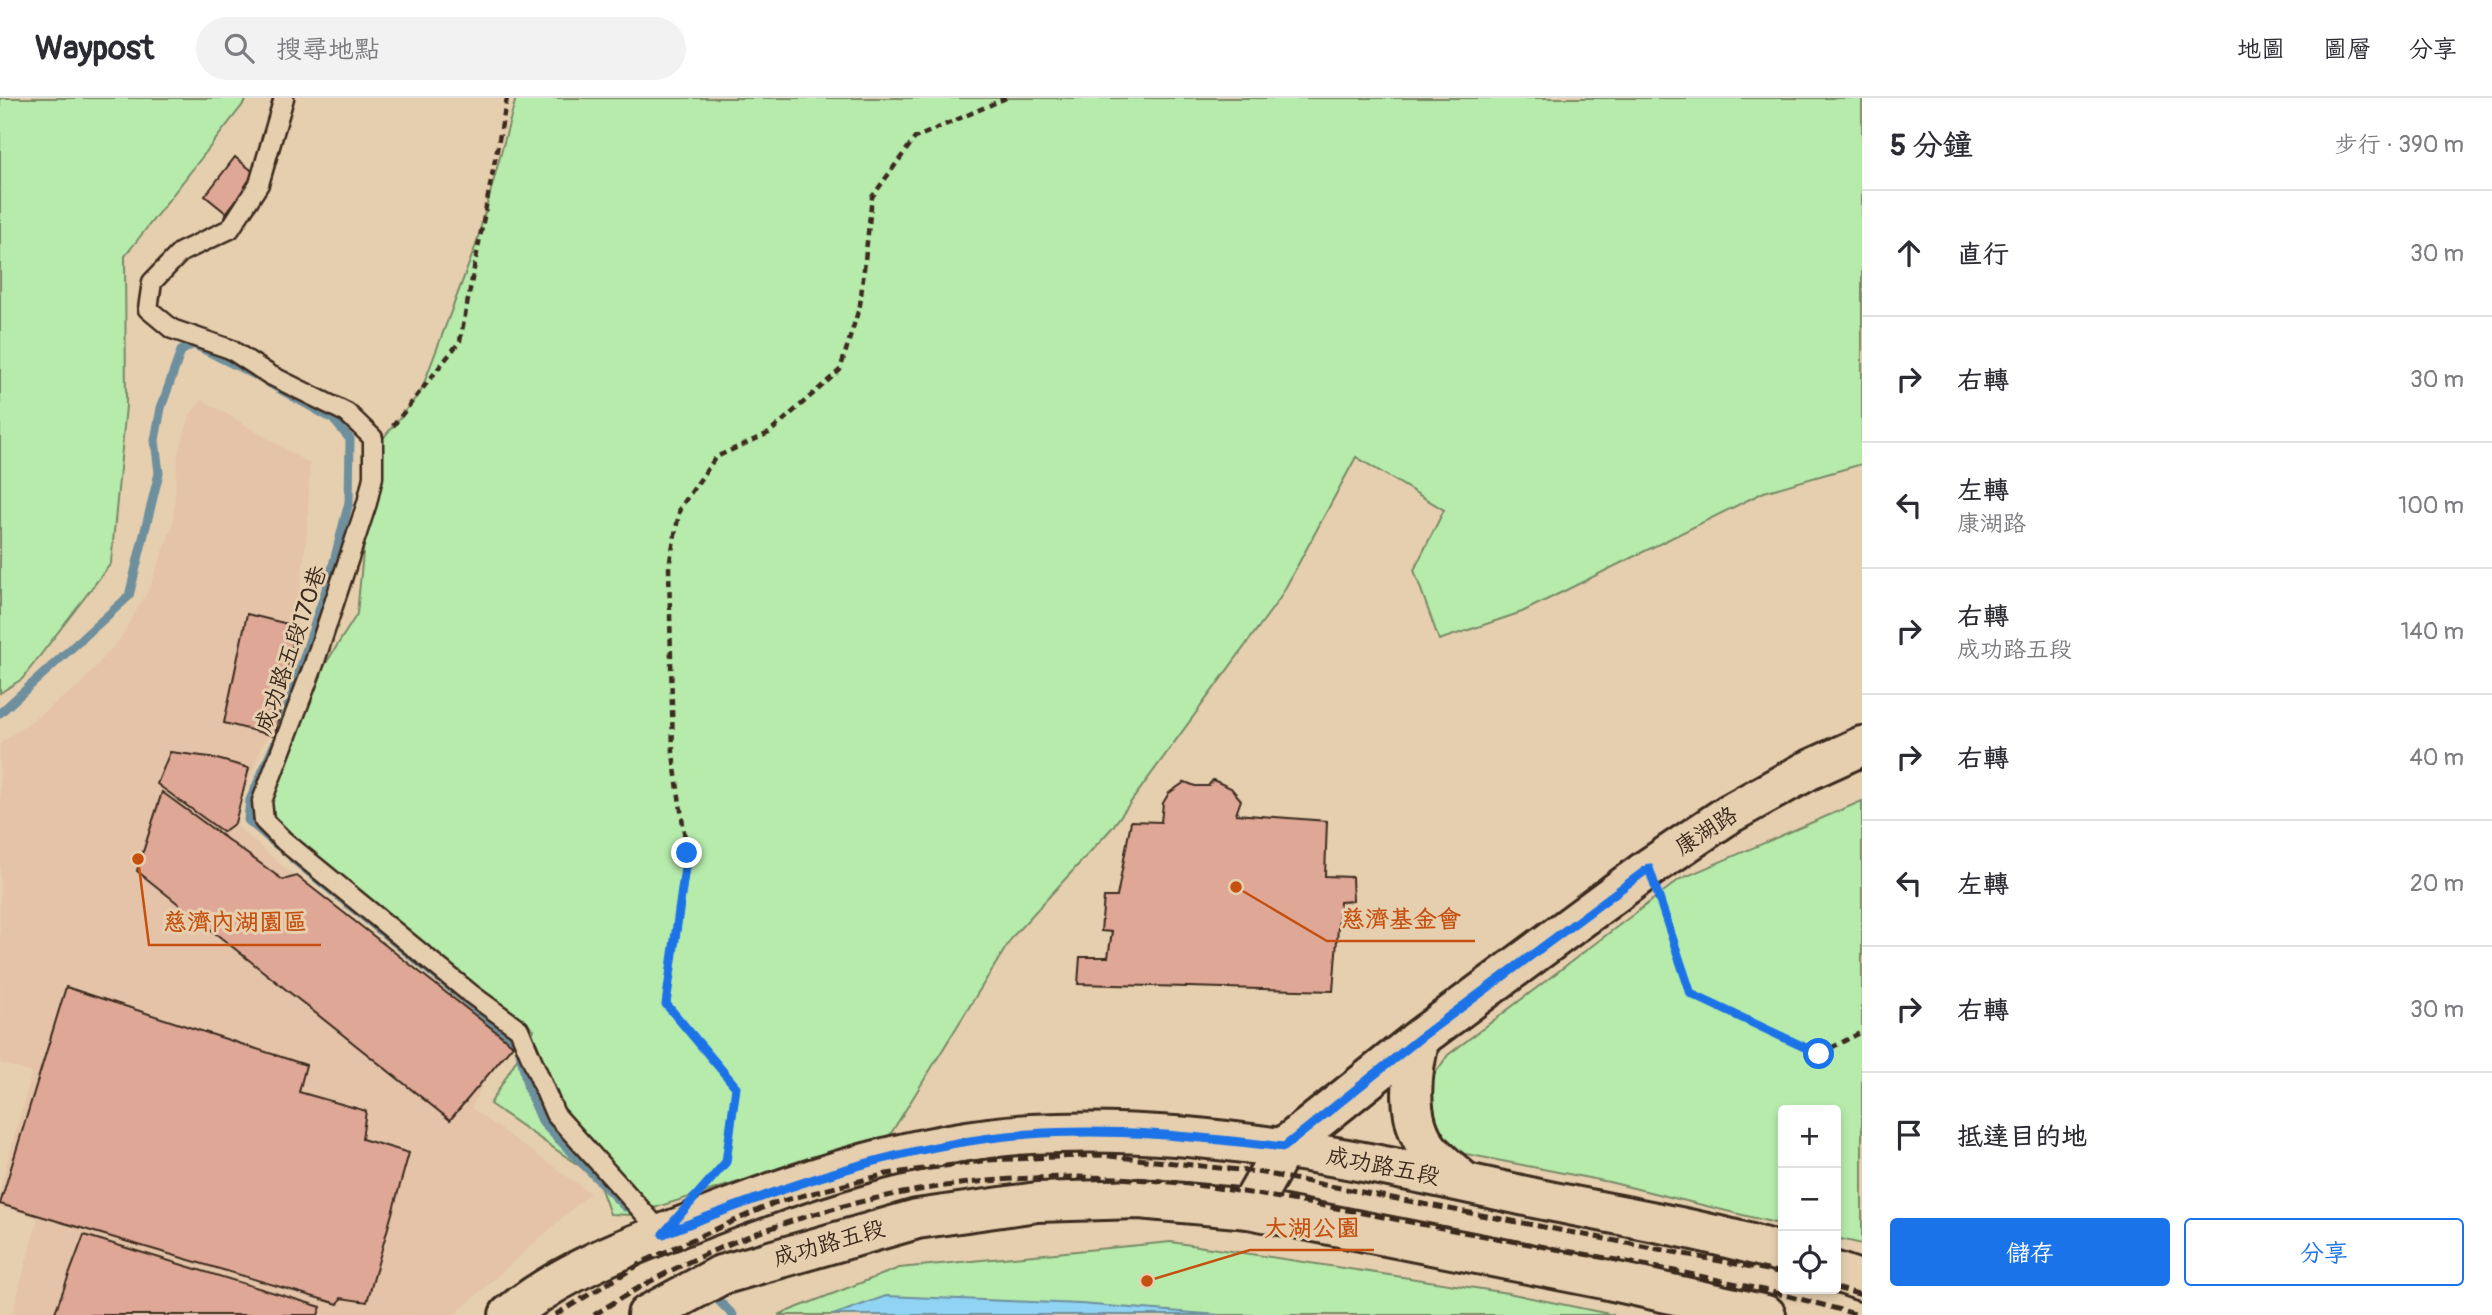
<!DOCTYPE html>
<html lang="zh-TW">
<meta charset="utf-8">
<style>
:root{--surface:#fff;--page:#f2f2f3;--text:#2b2b33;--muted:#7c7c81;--line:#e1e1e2;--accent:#1a73e8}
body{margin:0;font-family:Pangolin,"LXGW WenKai TC",sans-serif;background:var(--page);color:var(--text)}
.controls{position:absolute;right:21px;bottom:21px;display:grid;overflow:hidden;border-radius:7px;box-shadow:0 4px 10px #0003}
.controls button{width:63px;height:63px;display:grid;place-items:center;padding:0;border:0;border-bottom:2px solid var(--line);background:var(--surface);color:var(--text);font:35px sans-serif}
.stop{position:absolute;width:21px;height:21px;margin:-16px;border:5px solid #1a73e8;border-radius:50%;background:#fff}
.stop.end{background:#1a73e8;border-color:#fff;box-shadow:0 2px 7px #0008}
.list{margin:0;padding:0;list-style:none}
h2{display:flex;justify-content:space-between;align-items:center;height:91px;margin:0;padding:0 28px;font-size:30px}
h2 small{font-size:23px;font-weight:400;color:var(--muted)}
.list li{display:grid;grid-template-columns:46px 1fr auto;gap:21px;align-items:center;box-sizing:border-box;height:126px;padding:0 28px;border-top:2px solid var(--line)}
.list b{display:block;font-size:26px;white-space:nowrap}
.list p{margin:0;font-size:23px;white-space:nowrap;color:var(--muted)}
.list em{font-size:23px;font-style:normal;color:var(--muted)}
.actions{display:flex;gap:14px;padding:21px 28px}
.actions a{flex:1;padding:16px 0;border:2px solid var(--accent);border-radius:7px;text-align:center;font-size:24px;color:var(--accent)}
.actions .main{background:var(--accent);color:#fff}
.icon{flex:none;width:38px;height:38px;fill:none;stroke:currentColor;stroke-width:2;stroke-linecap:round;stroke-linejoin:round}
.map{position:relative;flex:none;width:1862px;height:1217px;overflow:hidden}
header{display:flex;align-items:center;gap:42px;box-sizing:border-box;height:98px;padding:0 35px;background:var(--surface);border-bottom:2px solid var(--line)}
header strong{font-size:33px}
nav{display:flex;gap:38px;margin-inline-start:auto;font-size:24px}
.search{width:490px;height:63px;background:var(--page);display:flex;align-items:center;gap:18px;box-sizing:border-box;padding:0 24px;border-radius:38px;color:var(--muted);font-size:26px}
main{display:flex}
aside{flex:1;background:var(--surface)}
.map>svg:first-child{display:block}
</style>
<header>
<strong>Waypost</strong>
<div class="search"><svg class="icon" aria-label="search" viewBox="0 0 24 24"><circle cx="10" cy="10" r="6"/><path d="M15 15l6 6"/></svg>搜尋地點</div>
<nav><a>地圖</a><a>圖層</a><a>分享</a></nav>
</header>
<main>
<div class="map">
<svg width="1862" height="1217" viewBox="0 0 1862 1217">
<rect width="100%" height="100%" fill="#e6cfaf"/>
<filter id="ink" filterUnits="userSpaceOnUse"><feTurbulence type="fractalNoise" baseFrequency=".0143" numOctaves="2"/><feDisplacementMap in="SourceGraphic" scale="14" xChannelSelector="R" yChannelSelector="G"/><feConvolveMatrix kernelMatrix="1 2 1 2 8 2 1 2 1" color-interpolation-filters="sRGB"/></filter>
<g filter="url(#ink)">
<!-- built -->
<path fill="#e4c3a8" d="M 203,302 L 310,366 L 307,435 L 296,526 L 298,554 L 289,604 L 262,648 L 233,725 L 286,771 L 506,939 L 471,1010 L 590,1095 L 454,1217 L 12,1217 L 38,1120 L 0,1108 L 0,1091 L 32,975 L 0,965 L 0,646 L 79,588 L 120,541 L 150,489 L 173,426 L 178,356 L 191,315 Z"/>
<!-- green -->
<path fill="#b6ebac" stroke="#788a65" stroke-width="2" d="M 0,0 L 248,0 L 125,158 L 126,308 L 111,465 L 22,581 L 0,595 Z
M 516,0 L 1862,0 L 1862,366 L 1764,394 L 1522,514 L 1439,542 L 1414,472 L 1444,412 L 1356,359 L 1280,500 L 1111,731 L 1013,838 L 890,1037 L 631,1117 L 610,1116 L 597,1080 L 490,1006 L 534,932 L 246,723 L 268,657 L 357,516 L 373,353 L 421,293 L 476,147 Z
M 1862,703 L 1862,1146 L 1836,1140 L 1836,1012 L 1783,1012 L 1783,1127 L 1609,1084 L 1440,1051 L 1431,1025 L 1432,980 L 1448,957 L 1680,781 Z
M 1171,1144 L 1508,1195 L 1614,1217 L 778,1217 L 899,1170 Z"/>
<!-- water -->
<path fill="#90d3f2" stroke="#6e8f9d" stroke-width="2" d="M 886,1198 L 1081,1206 L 1219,1217 L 833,1217 Z"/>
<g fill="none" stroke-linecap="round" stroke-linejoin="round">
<!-- stream -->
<path stroke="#6e8f9d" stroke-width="9" d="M 269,285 L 333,321 L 350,341 L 349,404 L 330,479 L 283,624
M 0,615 L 129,498 L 159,375 L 155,342 L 161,310 L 181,253 L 193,246 L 257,278
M 277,747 L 248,722 L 250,702 L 277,641
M 293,761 L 518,945 L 528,991 L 543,1025 L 625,1109
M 716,1200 L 733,1217"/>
</g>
<!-- building -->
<path fill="#dfa896" stroke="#3b2a1e" stroke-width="2" d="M 235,59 L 256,76 L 226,115 L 205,98 Z
M 247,516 L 296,528 L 275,638 L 224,625 Z
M 170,654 L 210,659 L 249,670 L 235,725 L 223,734 L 157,686 Z
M 1213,682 L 1231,690 L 1241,702 L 1236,716 L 1327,723 L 1325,778 L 1352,779 L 1353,803 L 1340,804 L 1333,893 L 1078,886 L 1080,859 L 1108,859 L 1112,834 L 1101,833 L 1104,799 L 1117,799 L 1131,723 L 1161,724 L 1163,705 L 1169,695 L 1185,684 L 1195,688 L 1208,688 Z
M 162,694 L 283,782 L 297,778 L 513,947 L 450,1022 L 137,773 Z
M 66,889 L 306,967 L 299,994 L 366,1013 L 362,1041 L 409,1055 L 367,1204 L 341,1200 L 338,1206 L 0,1106 Z
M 84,1137 L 321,1209 L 318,1217 L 54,1217 Z"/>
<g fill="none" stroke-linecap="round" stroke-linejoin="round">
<!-- service casing -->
<g stroke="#3b2a1e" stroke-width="23">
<path id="service" d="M 284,0 L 259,86 L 230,131 L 181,154 L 152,184 L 148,211 L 172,231 L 230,251 L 270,277 L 347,315 L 373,340 L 373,379 L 367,405 L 314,566 L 262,703 L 264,723 L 284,743 L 471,896 L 519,931 L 555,1016 L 663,1136"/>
</g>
<!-- tertiary casing -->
<g stroke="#3b2a1e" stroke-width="44">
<path id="tertiary" d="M 1420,940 C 1411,976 1404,1024 1432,1055 C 1442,1065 1454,1075 1464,1084
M 1249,1111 L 1284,1049 L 1420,940 L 1649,770 L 1729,716 L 1807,673 L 1862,648"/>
</g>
<!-- secondary casing -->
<g stroke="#3b2a1e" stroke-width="44">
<path id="secondary" d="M 1836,1174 L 1862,1183
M 509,1217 C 564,1171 637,1145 704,1120 C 808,1079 919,1043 1031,1036 C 1200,1026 1366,1063 1530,1099 C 1614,1117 1701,1130 1783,1155
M 647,1217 L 721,1177 L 917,1121 L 1037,1104 L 1139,1101 L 1249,1111 L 1604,1181 L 1766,1217"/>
</g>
<!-- path -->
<path stroke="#3b2a1e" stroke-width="4.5" stroke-dasharray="7 5" stroke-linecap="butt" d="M 393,328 L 460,243 L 507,0
M 1661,804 L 1691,896 L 1819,956 L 1862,934
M 714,1078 L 726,1064 L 736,989 L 666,906 L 687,755 L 673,656 L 669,468 L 680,410 L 716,359 L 769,335 L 840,272 L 860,207 L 872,99 L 915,40 L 1006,0"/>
<!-- service -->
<use href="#service" stroke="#e6cfaf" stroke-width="18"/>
<!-- tertiary -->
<use href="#tertiary" stroke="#e6cfaf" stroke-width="38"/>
<!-- secondary -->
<use href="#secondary" stroke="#e6cfaf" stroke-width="38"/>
<!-- rail -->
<path stroke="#3b2a1e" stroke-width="5" stroke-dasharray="10 5" stroke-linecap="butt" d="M 1836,1190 L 1862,1197
M 555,1217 L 647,1162 L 774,1105 L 887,1076 L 989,1062 L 1100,1057 L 1257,1074 L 1783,1175
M 594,1217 C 770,1102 989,1060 1196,1087 C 1291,1100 1386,1120 1480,1137 C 1607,1161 1734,1180 1858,1217"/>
</g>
</g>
<g fill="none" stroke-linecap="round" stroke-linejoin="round" filter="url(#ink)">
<!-- route -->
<path stroke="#1a73e8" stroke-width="9" d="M 687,755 L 666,906 L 736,989 L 726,1064 L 663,1136 C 780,1090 903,1045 1030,1036 C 1115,1030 1200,1039 1284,1049 L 1420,940 L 1649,770 L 1691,896 L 1819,956"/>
</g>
<g text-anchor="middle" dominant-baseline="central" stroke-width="6" stroke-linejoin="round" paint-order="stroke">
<!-- street labels -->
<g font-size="23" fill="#3b2a1e" stroke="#e6cfaf">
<text transform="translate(291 551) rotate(-71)">成功路五段170巷</text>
<text transform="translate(1706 733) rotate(-33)">康湖路</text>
<text transform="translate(1383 1068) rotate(11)">成功路五段</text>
<text transform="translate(829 1145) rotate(-16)">成功路五段</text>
</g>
</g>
<!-- callouts -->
<path fill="none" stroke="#c55010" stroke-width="2.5" d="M1236 789L1327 843H1475M138 761L149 847H321M1147 1183L1250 1152H1374"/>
<g fill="#c55010" stroke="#e6cfaf" stroke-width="2.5">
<circle cx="1236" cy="789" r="7"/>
<circle cx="138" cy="761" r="7"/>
<circle cx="1147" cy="1183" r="7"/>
</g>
<g font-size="24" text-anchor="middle" font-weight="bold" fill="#c55010" stroke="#e6cfaf" stroke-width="6" stroke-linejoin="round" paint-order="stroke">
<text x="1401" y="829">慈濟基金會</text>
<text x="235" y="832">慈濟內湖園區</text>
<text x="1312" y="1138">大湖公園</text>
</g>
</svg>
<div class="controls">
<button>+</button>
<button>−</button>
<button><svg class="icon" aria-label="locate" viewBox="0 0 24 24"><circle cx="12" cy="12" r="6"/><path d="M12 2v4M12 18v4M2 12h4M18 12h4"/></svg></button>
</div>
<div class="stop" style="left:1819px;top:956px"></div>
<div class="stop end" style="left:687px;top:755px"></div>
</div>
<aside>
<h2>5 分鐘<small>步行 · 390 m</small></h2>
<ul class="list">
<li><svg class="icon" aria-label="ahead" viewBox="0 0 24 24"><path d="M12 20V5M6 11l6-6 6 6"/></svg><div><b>直行</b></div><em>30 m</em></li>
<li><svg class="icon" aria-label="right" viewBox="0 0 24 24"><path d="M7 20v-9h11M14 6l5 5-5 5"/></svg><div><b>右轉</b></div><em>30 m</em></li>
<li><svg class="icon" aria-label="left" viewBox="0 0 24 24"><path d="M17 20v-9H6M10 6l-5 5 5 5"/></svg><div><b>左轉</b><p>康湖路</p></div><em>100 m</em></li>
<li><svg class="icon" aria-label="right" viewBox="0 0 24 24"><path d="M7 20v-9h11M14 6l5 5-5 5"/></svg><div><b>右轉</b><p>成功路五段</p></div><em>140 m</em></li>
<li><svg class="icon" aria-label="right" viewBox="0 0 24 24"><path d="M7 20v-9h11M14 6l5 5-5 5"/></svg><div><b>右轉</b></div><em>40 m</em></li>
<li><svg class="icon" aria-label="left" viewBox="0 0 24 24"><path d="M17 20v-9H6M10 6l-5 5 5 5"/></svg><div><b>左轉</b></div><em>20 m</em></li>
<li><svg class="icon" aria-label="right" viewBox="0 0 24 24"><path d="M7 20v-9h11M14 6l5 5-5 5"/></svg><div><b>右轉</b></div><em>30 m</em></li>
<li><svg class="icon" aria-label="arrive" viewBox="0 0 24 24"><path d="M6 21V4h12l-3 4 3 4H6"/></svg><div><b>抵達目的地</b></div></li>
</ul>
<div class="actions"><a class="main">儲存</a><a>分享</a></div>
</aside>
</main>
